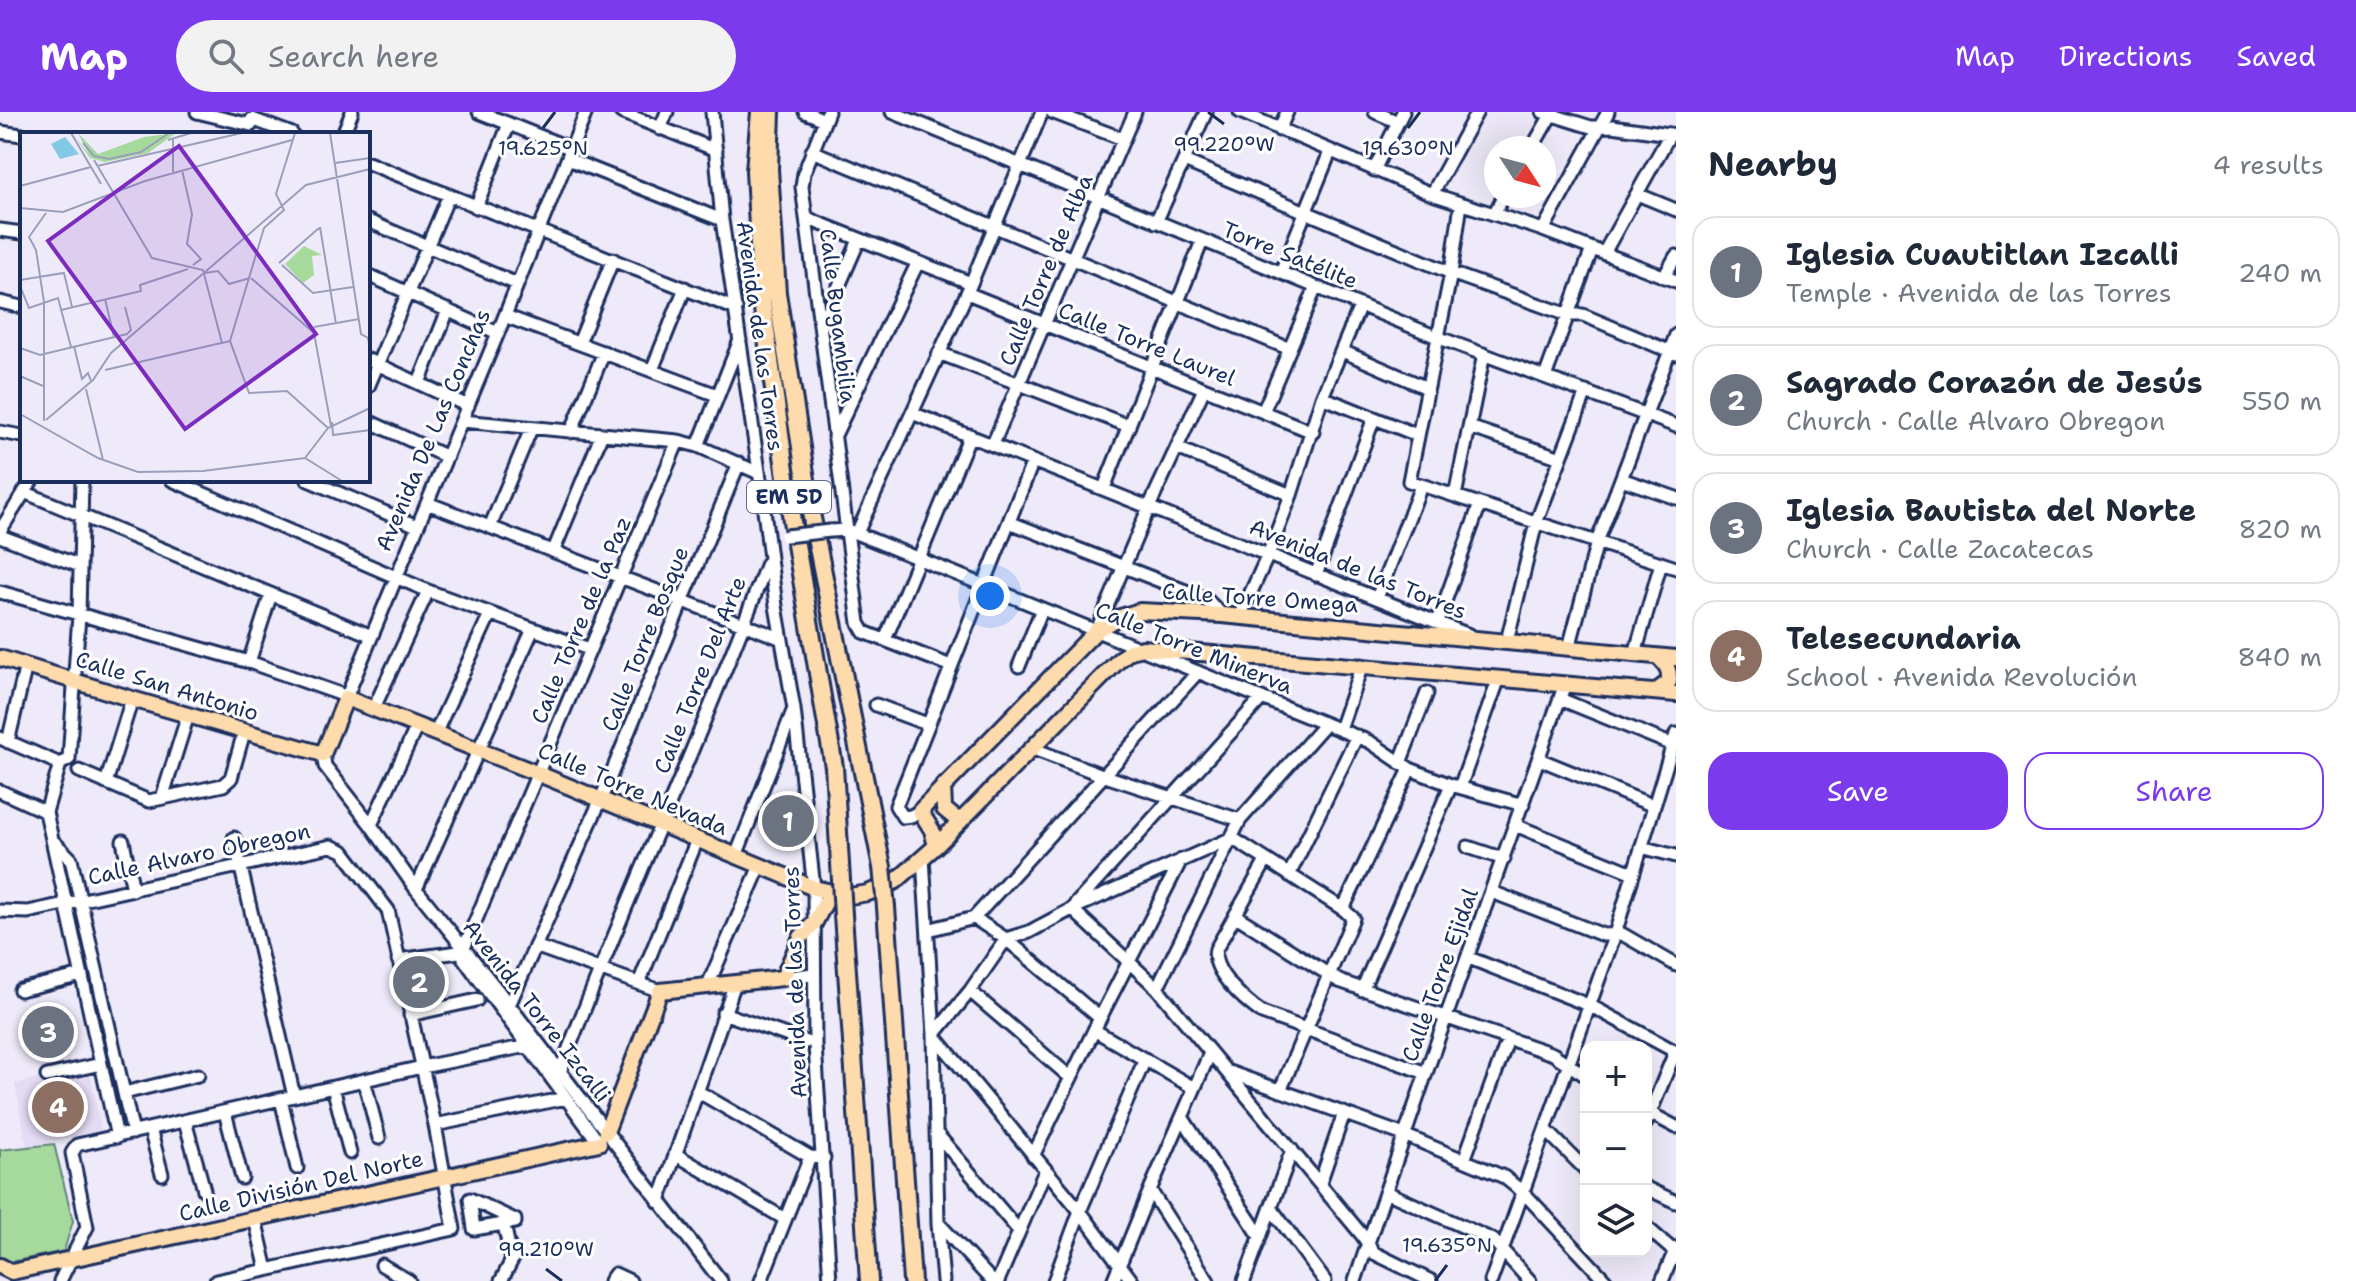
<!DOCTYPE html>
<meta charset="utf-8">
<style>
:root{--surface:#fff;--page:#f2f2f3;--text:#1f2937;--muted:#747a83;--line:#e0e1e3;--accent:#7c3aed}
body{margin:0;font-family:"Shantell Sans",sans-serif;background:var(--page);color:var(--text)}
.controls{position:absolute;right:24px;bottom:24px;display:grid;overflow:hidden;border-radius:16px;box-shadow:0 8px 32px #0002}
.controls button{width:72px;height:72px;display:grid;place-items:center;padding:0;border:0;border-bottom:2px solid var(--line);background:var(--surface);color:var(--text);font:40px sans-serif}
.compass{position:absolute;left:1484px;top:24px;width:72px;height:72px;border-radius:50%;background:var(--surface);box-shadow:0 8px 32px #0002;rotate:126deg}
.you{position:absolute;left:990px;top:484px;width:28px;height:28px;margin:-20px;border:6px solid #fff;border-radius:50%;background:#1a73e8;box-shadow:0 0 0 12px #1a73e833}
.badge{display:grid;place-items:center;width:52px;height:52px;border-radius:50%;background:var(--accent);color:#fff;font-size:26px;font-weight:700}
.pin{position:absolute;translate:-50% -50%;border:4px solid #fff;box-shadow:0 2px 8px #0006}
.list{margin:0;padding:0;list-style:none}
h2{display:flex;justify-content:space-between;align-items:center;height:104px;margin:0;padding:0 32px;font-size:34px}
h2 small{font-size:26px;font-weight:400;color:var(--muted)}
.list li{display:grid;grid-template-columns:52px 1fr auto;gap:24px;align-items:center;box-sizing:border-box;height:112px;margin:0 16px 16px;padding:0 16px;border:2px solid var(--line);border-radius:24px}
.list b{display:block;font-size:30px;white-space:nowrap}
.list p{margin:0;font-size:26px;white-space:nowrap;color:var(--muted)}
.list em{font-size:26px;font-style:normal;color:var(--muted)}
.actions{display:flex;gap:16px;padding:24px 32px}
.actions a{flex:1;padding:18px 0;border:2px solid var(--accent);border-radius:24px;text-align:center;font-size:28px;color:var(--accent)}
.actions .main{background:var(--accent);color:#fff}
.icon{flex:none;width:44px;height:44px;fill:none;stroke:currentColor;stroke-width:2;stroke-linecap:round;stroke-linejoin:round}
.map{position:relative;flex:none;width:1676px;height:1169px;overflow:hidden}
header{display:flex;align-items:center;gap:48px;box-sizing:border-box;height:112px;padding:0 40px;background:var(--accent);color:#fff}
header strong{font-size:38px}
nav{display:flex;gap:44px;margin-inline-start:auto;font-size:28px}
.search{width:560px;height:72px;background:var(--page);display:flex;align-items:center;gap:20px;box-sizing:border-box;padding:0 28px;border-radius:44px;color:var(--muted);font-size:30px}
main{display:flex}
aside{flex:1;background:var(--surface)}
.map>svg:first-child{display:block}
</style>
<header>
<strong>Map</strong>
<div class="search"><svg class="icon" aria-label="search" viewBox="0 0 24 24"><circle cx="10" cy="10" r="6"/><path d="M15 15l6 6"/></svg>Search here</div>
<nav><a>Map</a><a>Directions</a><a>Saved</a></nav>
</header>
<main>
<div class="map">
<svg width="1676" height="1169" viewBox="0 0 1676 1169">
<rect width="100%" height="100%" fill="#efeaf9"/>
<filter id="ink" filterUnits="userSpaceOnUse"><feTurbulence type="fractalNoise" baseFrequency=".0125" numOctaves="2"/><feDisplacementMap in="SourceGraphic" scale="16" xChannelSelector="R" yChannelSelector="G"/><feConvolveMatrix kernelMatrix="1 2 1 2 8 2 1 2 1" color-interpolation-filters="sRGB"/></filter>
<g filter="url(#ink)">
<!-- built -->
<path fill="#e4dbf4" d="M 89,955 L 101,1018 L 27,1035 L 15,972 Z"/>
<!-- green -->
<path fill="#a6da9d" stroke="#60847e" stroke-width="2" d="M 54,1032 L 73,1109 L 64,1139 L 0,1152 L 0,1038 Z"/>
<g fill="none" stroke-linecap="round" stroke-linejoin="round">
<!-- minor casing -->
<g stroke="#1b2f5e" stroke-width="17">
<path id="minor" d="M 197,0 L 251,13
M 479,0 L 572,37
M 621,0 L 716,38
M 712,0 L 722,108 L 760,366 L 776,494 L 794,597 L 814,776 L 815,933 L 830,1169
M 805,0 L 825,8
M 828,0 L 804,61 L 802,75 L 859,511 L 864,520 L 951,554
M 892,0 L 1437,225 L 1676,314
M 1052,0 L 1123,27
M 1240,0 L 1432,82 L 1543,118 L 1676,169
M 1375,0 L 1398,10
M 1543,0 L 1591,15 L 1612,14 L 1676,23
M 252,7 L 292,22
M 660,17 L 667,0
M 1279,18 L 1287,0
M 0,20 L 22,23
M 343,22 L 352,0
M 1532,36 L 1551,3
M 812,39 L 1290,237
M 568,47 L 722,108
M 1184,49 L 1451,161 L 1568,203 L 1583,203 L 1676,242
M 368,51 L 736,197
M 1374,58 L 1403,0
M 1432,82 L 1477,0
M 1637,82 L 1676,98
M 1461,92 L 1451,161 L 1409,369 L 1676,456
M 476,95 L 509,12
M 1494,102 L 1504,84
M 806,106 L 971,171
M 368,109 L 517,172
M 1156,110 L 1206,0
M 0,118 L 22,121
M 1543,118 L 1608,0
M 1604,141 L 1670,22
M 1281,160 L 1330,40
M 368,163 L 498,221
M 1664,165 L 1676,144
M 967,181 L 1313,320
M 0,190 L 22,195
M 505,204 L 717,283
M 821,215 L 859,128
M 579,231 L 613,147
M 1342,239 L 1427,276
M 939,241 L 1129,314
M 368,248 L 468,294
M 652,258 L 685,176
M 1545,265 L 1592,137
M 419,271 L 448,198
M 368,275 L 449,83
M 1322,285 L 1417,323
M 1263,300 L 1316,175
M 912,301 L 1469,523
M 368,309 L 447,345
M 462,309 L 678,329 L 698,334 L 759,361
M 1469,315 L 1561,346
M 0,320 L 22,324
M 571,320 L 604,240
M 834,325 L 918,150
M 993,332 L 1135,0
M 698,334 L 740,228
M 1177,336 L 1291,383
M 1621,367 L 1676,386
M 82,368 L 79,503 L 69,647 L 60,652 L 46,700 L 117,1025
M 172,368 L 428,479 L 589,537
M 308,368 L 417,414
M 1104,376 L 1202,129
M 24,380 L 372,524
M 1455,384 L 1484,242
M 427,391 L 780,526
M 1009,410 L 1206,487 L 1222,503
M 490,415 L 531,317
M 0,419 L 32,368
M 830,419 L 848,418 L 1370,630 L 1410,657 L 1451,673 L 1523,693
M 857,421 L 967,181 L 1042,0
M 0,424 L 80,454
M 554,438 L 602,322
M 1316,463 L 1374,306
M 0,480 L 249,550 L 340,582 L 346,586 L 498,221 L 586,0
M 1377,486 L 1421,374
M 1240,504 L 1268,443 L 1291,383 L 1322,285 L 1360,194
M 1438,509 L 1480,392
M 1097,518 L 1149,395 L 1204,277
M 885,528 L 970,323
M 1507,529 L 1536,411 L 1586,280
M 1569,536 L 1597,430 L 1676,223
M 1635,542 L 1661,451
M 249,550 L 271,482
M 1019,554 L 1042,497
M 1560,587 L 1673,633
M 876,593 L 927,612
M 373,598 L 428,479
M 1340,617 L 1362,553
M 435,622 L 490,502
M 0,626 L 60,652
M 8,630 L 26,553
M 1031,636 L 1102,663 L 1240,708
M 323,642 L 325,654 L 371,713 L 416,777 L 499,880 L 721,1169
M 1539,647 L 1654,694
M 1400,651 L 1427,581
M 79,659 L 149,689 L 223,673 L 231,666 L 244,620
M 106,671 L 132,587
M 1460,675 L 1499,566
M 0,679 L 46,700
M 162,686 L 188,603
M 920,699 L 911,704 L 903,705 L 896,694 L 1033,349
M 371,713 L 416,616
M 1515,713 L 1633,761
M 234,726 L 294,984
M 1232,726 L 1343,797 L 1353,806 L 1280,979
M 123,729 L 133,778
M 54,730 L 71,747 L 133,1021
M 1468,735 L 1504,747
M 1641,735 L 1676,744
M 736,744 L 793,599
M 923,746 L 934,923 L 938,1112 L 943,1169
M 1266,749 L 1216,837 C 1210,859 1245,889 1262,901 L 1426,961
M 1289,763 L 1357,624
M 416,777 L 533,517
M 1492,780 L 1603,823 L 1622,822 L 1676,853
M 1075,793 L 1262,586
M 1072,797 L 1157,876 L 1362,1123 L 1374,1141 L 1431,1169
M 1343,797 L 1410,657
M 0,799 L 28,800 L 331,734 L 343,739 L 388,798 L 435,1013 L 454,1117 L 216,1169
M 1236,804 L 1339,869 L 1553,942 L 1586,964
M 974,806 L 1198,560
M 928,818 L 974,806 L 1006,827 L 1100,906
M 535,834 L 660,879
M 464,836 L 678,329
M 1469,846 L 1591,894 L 1676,940
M 464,847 L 599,1031
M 398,848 L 459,840 L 464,836
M 783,866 L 813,862
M 639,871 L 697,728
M 707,875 L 760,754
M 1157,876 L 1240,708 L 1325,612
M 20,878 L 82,863
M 1362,878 L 1451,673
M 970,879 L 1071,966
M 509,893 L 601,687 L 739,351
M 723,901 L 806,930
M 410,903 L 477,888
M 1094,918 L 1194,976
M 1226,959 L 1404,1023 L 1504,1065 L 1525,1082 L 1606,1169
M 560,960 C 624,789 703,623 767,451
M 47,964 L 101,952
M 364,968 L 379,1026
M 333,975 L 350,1041
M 697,979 L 810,1045 L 824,1046
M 124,981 L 198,963
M 281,987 L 297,1056
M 1646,999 L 1676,1015
M 225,1000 L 242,1066
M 1182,1005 L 1260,1124
M 185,1009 L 204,1078
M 1646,1011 L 1675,940
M 435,1013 L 566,986
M 150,1017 L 162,1062
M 1547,1019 L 1586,1058
M 937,1022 L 1019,1119
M 675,1042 L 785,1107
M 1033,1044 L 1100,906 L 1181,748
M 1464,1048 L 1508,927
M 1320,1071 L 1344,1001
M 1646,1076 L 1676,1090
M 1150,1078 L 1208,1169
M 1386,1080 L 1493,1128 L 1530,1169
M 470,1087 L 515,1108 L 515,1110 L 474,1117 Z
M 659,1090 L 735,871
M 1271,1096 L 1325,1169
M 255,1107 L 267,1158
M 939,1112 L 992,1169
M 1646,1115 L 1676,1141
M 382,1153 L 409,1169
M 60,1169 L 87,1115 L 72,1041 L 77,1033 L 422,955 L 527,934
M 501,1169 L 512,1148 L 504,1113
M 610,1169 L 615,1162 L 630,1169
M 761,1169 L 810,1045
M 998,1169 L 1045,1059
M 1054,1169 L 1080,1099 L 1145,947
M 1113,1169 L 1150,1078 L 1210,941
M 1132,1169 L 1080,1099 L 934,923 L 970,879 L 1006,827 L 1029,820 L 1072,797 L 1232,726
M 1244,1169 L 1292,1038
M 1355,1169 L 1426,961 L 1565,572
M 1491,1169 L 1615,822 L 1676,622
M 1662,1169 L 1676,1136"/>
</g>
<!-- major casing -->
<g stroke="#1b2f5e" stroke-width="20">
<path id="major" d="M 0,546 L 132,587 L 323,642 L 346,586 L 539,662 L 814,776 L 850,784 L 868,781 L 896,769 L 936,734 L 1119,548 L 1130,539 L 1143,536 L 1676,582
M 1655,580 L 1669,570 C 1670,558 1667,553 1658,545
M 943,674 L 944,697 L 955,706 L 962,707
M 936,734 L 932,718 L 920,699 L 1097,518 L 1117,506 L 1140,499 L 1222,503 L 1676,546
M 606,1020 L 660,879 L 783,866 L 801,825 L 815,810 L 830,781
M 0,1154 L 12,1160 L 599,1031"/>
</g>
<!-- highway casing -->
<g stroke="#1b2f5e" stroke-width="22">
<path id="highway" d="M 760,0 L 755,59 L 762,190 L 792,409 L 834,655 L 841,768
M 771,0 L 769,57 L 777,181 L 812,406 L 882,755
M 886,795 L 912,1169
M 843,803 L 869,1169"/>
</g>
<!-- minor -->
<use href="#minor" stroke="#fff" stroke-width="11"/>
<!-- major -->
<use href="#major" stroke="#fedbac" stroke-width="14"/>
<!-- highway -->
<use href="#highway" stroke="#fedbac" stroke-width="16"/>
<!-- minor-bridge casing -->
<g stroke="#1b2f5e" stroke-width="17" stroke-linecap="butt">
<path id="minor-bridge" d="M 786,424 L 830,419"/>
</g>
<!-- highway-bridge casing -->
<g stroke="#1b2f5e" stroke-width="22" stroke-linecap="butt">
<path id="highway-bridge" d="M 882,755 L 886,795
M 841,768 L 843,803"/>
</g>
<!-- minor-bridge -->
<use href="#minor-bridge" stroke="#fff" stroke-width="11"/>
<!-- highway-bridge -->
<use href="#highway-bridge" stroke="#fedbac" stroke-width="16"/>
</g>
</g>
<!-- ticks -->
<path fill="none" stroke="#1b2f5e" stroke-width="3" d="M 1208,0 L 1224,12M 543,16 L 555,0M 1408,16 L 1420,0M 546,1157 L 562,1169M 1435,1169 L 1447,1153"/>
<g text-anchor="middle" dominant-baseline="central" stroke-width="6" stroke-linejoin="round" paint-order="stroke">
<!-- shield labels -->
<rect fill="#fff" stroke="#5f6d8e" stroke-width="2" x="747" y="369" width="84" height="32" rx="6"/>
<g font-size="20" font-weight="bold" fill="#1b2f5e">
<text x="789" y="385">EM 5D</text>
</g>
<!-- street labels -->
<g font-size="22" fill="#1b2f5e" stroke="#fff">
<text transform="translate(1290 143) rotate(22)">Torre Satélite</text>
<text transform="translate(1046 158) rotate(-67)">Calle Torre de Alba</text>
<text transform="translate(838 204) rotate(83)">Calle Bugambilia</text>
<text transform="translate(760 224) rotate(82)">Avenida de las Torres</text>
<text transform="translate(1147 232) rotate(22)">Calle Torre Laurel</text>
<text transform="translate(433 318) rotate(-67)">Avenida De Las Conchas</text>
<text transform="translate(1358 457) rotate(22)">Avenida de las Torres</text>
<text transform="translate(1260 486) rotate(4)">Calle Torre Omega</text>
<text transform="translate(581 508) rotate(-67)">Calle Torre de la Paz</text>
<text transform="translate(645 527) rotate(-68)">Calle Torre Bosque</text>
<text transform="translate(1194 536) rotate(22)">Calle Torre Minerva</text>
<text transform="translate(700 563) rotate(-68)">Calle Torre Del Arte</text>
<text transform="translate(167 574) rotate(17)">Calle San Antonio</text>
<text transform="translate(633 677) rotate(23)">Calle Torre Nevada</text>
<text transform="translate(199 742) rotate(-12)">Calle Alvaro Obregon</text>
<text transform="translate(1440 863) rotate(-70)">Calle Torre Ejidal</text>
<text transform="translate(795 870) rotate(-92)">Avenida de las Torres</text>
<text transform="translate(537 899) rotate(52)">Avenida Torre Izcalli</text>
<text transform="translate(301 1074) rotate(-13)">Calle División Del Norte</text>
</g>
</g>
<!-- overview -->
<g transform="translate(20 20)">
<rect width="350" height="350" fill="#efeaf9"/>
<path d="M 52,1 L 68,21 L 58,1 L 78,22 L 124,5 L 156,1 L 128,21 L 85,30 L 70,26 ZM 284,114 L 302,123 L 292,124 L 294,143 L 283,151 L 265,132 Z" fill="#a6da9d"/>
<path d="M 45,5 L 59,22 L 40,27 L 31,12 Z" fill="#83c8e4"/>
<path fill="none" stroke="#9a9fbb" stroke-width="2" d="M 51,1 L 81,52M 310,1 L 341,202 L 348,206 L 350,218M 153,7 L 153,41M 148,8 L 171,1M 63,11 L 74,24 L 89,27 L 121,20 L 149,1M 74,28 L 132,126 L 183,138 L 202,211 L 210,209 L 229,261 L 267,259 L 308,296M 315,31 L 350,26M 77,34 L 222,1M 162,38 L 172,82 L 167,112 L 181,127 L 173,133M 0,54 L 71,35M 0,76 L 43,80 L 125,49 L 272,8M 300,95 L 316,192M 259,131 L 299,96M 262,133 L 293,161 L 333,155M 185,141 L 198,139 L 209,152 L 230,146M 231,146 L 294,201 L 311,294M 0,148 L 44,141 L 52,175M 0,154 L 9,176 L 38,166 L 51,215M 85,167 L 94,205M 41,178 L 121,159 L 120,153 L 168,137M 294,195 L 339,187M 210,209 L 244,96 L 264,78 L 256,62 L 275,1M 54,214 L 62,247 L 68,241 L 71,249M 0,216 L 20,223 L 107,202 L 111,198 L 105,175M 85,238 L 201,211M 0,244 L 23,254M 66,257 L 83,328M 0,282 L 78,326 L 118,340 L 183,339 L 285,326 L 322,349M 26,288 L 73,248 L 91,221 L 286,53 L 350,37M 24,289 L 24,170 L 16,118 L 9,105 L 26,81M 312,290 L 313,303 L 350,298M 285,326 L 308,296 L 350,276"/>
<path fill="#7b2cbf" fill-opacity="0.15" stroke="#7b2cbf" stroke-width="4" d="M 159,14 L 296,202 L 165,297 L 28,109 Z"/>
<rect width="350" height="350" fill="none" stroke="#1b2f5e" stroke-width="4"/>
</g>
<g font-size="20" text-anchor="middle" fill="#1b2f5e" stroke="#fff" stroke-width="6" stroke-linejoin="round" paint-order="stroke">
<text x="1224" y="39">99.220°W</text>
<text x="543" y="43">19.625°N</text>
<text x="1408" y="43">19.630°N</text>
<text x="1447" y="1140">19.635°N</text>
<text x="546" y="1144">99.210°W</text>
</g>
</svg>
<div class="controls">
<button>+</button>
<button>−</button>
<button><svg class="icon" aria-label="layers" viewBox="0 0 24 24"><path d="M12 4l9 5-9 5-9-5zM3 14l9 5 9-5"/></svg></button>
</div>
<svg class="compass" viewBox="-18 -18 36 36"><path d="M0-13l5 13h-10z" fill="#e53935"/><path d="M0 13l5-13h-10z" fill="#747a83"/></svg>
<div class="you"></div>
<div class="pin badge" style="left:788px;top:709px;background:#6b7280">1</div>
<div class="pin badge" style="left:419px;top:870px;background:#6b7280">2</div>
<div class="pin badge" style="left:48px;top:920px;background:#6b7280">3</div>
<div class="pin badge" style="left:58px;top:995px;background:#8d6e63">4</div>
</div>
<aside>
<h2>Nearby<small>4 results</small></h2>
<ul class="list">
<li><span class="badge" style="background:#6b7280">1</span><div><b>Iglesia Cuautitlan Izcalli</b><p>Temple · Avenida de las Torres</p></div><em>240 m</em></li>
<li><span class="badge" style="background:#6b7280">2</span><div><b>Sagrado Corazón de Jesús</b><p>Church · Calle Alvaro Obregon</p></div><em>550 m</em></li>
<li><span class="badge" style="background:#6b7280">3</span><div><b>Iglesia Bautista del Norte</b><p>Church · Calle Zacatecas</p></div><em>820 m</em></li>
<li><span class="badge" style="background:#8d6e63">4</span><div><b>Telesecundaria</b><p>School · Avenida Revolución</p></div><em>840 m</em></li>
</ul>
<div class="actions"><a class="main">Save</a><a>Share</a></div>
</aside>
</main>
